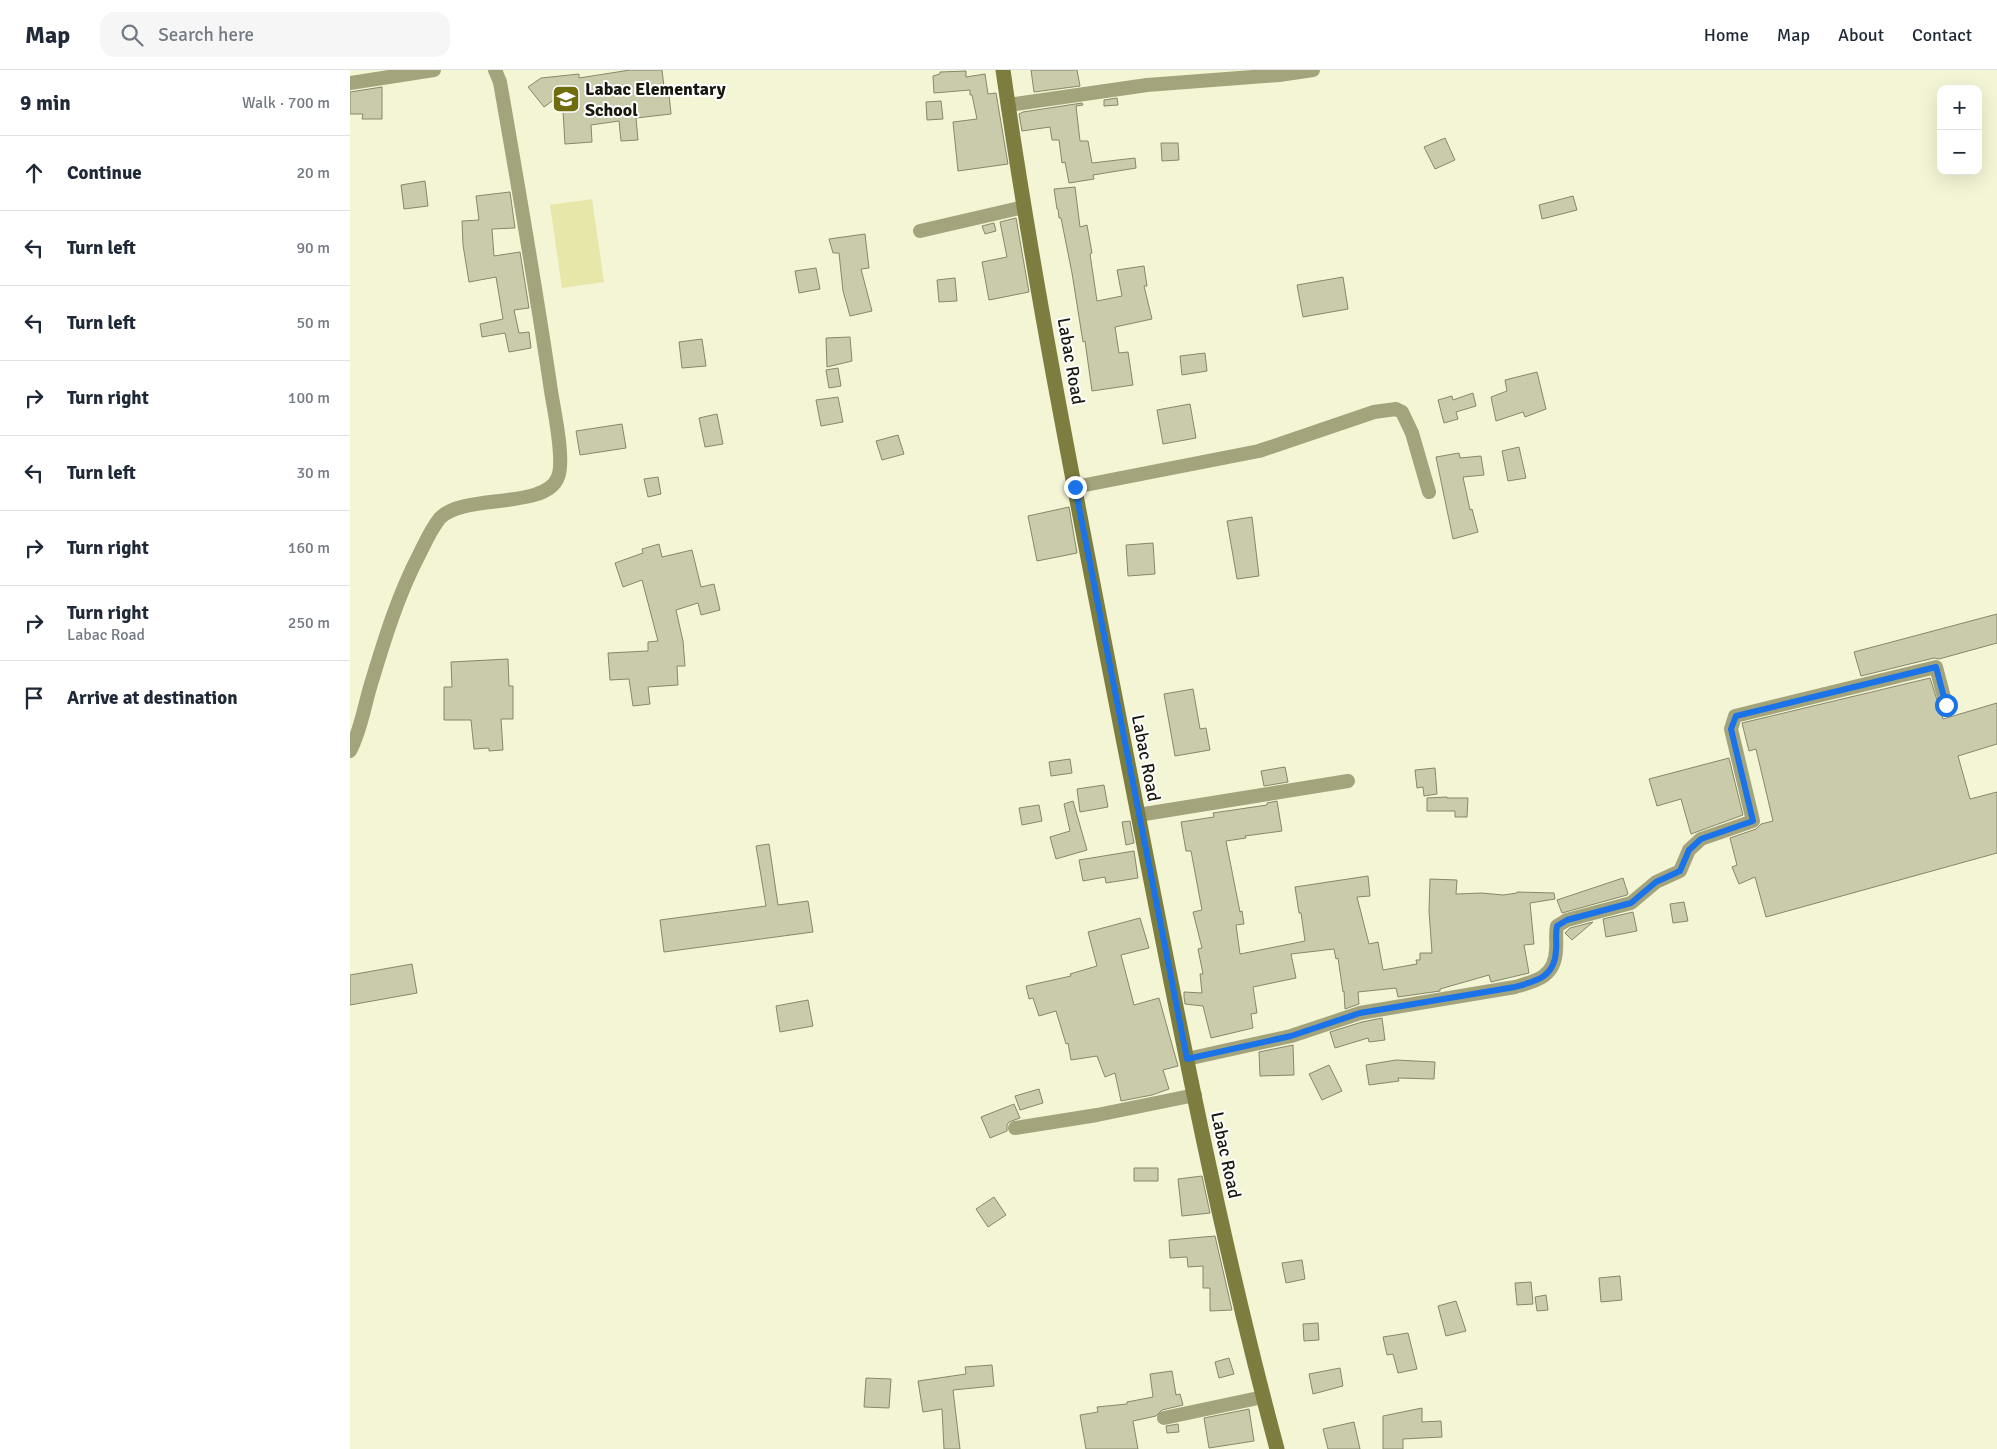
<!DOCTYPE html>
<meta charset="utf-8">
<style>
:root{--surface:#fff;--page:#f6f6f7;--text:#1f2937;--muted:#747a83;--line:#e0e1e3}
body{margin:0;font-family:Signika,sans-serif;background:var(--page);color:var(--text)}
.controls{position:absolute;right:15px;top:15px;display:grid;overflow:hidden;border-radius:10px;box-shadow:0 5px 20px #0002}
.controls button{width:45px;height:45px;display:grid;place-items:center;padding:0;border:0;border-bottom:1px solid var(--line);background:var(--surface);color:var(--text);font:25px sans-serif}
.stop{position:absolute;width:15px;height:15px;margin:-11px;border:4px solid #1a73e8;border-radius:50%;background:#fff}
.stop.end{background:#1a73e8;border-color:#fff;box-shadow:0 1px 5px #0008}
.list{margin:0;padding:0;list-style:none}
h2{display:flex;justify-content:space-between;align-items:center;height:65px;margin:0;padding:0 20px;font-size:21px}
h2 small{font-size:16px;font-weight:400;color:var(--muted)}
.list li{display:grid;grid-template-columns:32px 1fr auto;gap:15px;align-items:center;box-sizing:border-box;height:75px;padding:0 20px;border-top:1px solid var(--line)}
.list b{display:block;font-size:19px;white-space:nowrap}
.list p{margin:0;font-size:16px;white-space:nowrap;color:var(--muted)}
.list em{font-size:16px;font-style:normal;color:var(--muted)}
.icon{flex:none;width:28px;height:28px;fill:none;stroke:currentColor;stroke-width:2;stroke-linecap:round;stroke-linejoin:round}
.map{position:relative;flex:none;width:1647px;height:1379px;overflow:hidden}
header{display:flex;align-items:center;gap:30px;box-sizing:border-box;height:70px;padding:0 25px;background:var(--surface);border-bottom:1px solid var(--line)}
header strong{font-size:24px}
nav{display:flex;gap:28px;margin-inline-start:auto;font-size:18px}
.search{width:350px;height:45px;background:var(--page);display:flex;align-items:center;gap:12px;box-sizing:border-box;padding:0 18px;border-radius:15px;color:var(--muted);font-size:19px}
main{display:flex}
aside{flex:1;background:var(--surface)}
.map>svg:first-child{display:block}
</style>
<header>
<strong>Map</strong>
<div class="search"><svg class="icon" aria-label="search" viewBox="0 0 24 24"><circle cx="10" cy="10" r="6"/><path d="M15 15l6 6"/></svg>Search here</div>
<nav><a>Home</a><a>Map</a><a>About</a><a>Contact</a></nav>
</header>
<main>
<aside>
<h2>9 min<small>Walk · 700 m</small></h2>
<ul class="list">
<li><svg class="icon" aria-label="ahead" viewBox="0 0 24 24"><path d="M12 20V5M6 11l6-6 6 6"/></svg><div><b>Continue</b></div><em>20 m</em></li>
<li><svg class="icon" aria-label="left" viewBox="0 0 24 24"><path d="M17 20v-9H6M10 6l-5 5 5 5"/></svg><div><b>Turn left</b></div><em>90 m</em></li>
<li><svg class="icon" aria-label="left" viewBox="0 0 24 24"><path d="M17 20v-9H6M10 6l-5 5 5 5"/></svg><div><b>Turn left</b></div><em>50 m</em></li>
<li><svg class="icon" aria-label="right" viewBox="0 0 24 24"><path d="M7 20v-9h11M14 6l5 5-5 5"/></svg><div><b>Turn right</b></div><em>100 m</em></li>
<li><svg class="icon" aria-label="left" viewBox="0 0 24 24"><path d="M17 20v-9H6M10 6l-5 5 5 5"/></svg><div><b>Turn left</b></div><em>30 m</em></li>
<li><svg class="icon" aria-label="right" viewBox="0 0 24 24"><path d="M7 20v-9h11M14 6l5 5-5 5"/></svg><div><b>Turn right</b></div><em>160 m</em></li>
<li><svg class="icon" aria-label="right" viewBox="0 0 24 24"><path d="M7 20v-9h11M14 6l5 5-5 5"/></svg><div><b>Turn right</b><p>Labac Road</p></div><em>250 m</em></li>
<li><svg class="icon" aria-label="arrive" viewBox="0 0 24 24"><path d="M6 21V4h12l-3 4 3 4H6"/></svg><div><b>Arrive at destination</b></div></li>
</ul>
</aside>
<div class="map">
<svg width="1647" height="1379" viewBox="0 0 1647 1379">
<rect width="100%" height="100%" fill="#f4f5d5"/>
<!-- green -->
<path fill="#e6e7a8" d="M 242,129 L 254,212 L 212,218 L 200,135 Z"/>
<!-- building -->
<path fill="#cacbab" stroke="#87876a" d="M 280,0 L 312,0 L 315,25 L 319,24 L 321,44 L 286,48 L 288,70 L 271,71 L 269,51 L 241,55 L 242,72 L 215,74 L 212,24 L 194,37 L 178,17 L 191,8 L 229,4 L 229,8 Z
M 681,0 L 727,0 L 730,16 L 684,22 Z
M 616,1 L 616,7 L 635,4 L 638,24 L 646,23 L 658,94 L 608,101 L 603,52 L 627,49 L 622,25 L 620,25 L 620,20 L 584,23 L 583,6 L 590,4 L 590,2 Z
M 32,17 L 32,49 L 12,49 L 13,44 L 0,44 L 0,22 Z
M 767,28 L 768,35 L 754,36 L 754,30 Z
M 591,31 L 593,49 L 577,50 L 576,32 Z
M 732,33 L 733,35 L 726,36 L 730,71 L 738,71 L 742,93 L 785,88 L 786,98 L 743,105 L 744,109 L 719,113 L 715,92 L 712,93 L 709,70 L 702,70 L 700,57 L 672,61 L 669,44 L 673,42 Z
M 1095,68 L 1105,90 L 1085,99 L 1074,77 Z
M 811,73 L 828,73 L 829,90 L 812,91 Z
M 75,111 L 78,136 L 54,139 L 51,115 Z
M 725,117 L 730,157 L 737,155 L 742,183 L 740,184 L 747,231 L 772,226 L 767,200 L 794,196 L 797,216 L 794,216 L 802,249 L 765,257 L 769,283 L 778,282 L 783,315 L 742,321 L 735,271 L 733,272 L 722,203 L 711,148 L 709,148 L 708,139 L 707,139 L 704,119 Z
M 160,122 L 165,158 L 142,159 L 144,186 L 170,182 L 179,238 L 164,240 L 169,263 L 179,262 L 181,278 L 159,282 L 155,263 L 132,267 L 130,254 L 153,249 L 146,207 L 119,212 L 113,175 L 112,151 L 129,150 L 126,126 Z
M 1223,126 L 1227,140 L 1192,149 L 1189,135 Z
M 666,148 L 679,222 L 639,230 L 632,192 L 657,187 L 650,152 Z
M 644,153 L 646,161 L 635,164 L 632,156 Z
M 515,164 L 519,198 L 511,199 L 522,241 L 500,246 L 493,221 L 489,183 L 483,183 L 479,169 Z
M 466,198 L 470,219 L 449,223 L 445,201 Z
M 993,207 L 998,239 L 953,247 L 947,215 Z
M 605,208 L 607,231 L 589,232 L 587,210 Z
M 500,267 L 502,291 L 477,297 L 476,268 Z
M 352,269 L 356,296 L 332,298 L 329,272 Z
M 855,283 L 857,301 L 832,305 L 830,286 Z
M 488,298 L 491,316 L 479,318 L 476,300 Z
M 1187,302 L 1196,339 L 1175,347 L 1173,342 L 1146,351 L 1141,327 L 1157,321 L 1155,310 Z
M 1123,323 L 1126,336 L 1106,342 L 1108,349 L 1094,353 L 1088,330 L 1102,326 L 1103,330 Z
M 488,327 L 493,352 L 471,356 L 466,330 Z
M 840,334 L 846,368 L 813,374 L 807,340 Z
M 367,344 L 373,374 L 355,377 L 349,348 Z
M 272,354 L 276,378 L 230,385 L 226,361 Z
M 548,365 L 554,384 L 532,390 L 526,371 Z
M 1169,377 L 1176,408 L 1158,411 L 1152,381 Z
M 1109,383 L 1110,388 L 1131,386 L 1134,405 L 1113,407 L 1120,440 L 1122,439 L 1128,462 L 1103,469 L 1086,387 Z
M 308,407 L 311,424 L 298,427 L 294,409 Z
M 719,437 L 727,483 L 687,491 L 678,446 Z
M 902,447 L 909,506 L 887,509 L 877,451 Z
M 803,473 L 805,504 L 778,506 L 776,475 Z
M 309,474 L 312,487 L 342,480 L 351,517 L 364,514 L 370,540 L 351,545 L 348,533 L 326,540 L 333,571 L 335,596 L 327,596 L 328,615 L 298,617 L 300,634 L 283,636 L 279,609 L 260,610 L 258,583 L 298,581 L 298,572 L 308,571 L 292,510 L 273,517 L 265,493 L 293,483 L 292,479 Z
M 1647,544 L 1647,573 L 1589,589 L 1584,588 L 1511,606 L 1504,582 Z
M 158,589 L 159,616 L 163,616 L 163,649 L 151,649 L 153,680 L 139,681 L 139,678 L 124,679 L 121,650 L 94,650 L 94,617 L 102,617 L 101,592 Z
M 1580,608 L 1593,649 L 1647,633 L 1647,674 L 1608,686 L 1620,729 L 1647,722 L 1647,783 L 1416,847 L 1405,807 L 1389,814 L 1382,797 L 1387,795 L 1380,768 L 1406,759 L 1411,754 L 1423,751 L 1406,679 L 1399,681 L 1392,653 Z
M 843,619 L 850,659 L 856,658 L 860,680 L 825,686 L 814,624 Z
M 1379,688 L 1393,745 L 1341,764 L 1331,729 L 1307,736 L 1299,709 Z
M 720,689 L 722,703 L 701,706 L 699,692 Z
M 935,697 L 938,712 L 914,716 L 911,701 Z
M 1085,698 L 1087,724 L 1074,726 L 1073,717 L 1067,718 L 1065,700 Z
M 754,715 L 758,737 L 730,742 L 727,719 Z
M 1097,727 L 1097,728 L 1118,728 L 1117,747 L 1105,747 L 1105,741 L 1077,741 L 1077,728 Z
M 723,731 L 737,780 L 706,789 L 700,767 L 720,761 L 714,734 Z
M 927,731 L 932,761 L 895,766 L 896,768 L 876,771 L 890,842 L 892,841 L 894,854 L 886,855 L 890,884 L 955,871 L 951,843 L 949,843 L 945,817 L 1018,806 L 1020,826 L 1007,827 L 1019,874 L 1028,872 L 1033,900 L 1067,894 L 1066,890 L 1070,890 L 1070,883 L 1082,883 L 1079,841 L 1080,809 L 1107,810 L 1106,824 L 1132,823 L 1153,825 L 1167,823 L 1167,822 L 1204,823 L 1205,829 L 1180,833 L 1184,874 L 1174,875 L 1179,903 L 1141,912 L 1139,905 L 1090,919 L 1090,921 L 1048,927 L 1046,918 L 1008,922 L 1009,934 L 995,939 L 994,921 L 993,922 L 988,888 L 986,889 L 984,879 L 941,884 L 946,908 L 903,917 L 907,943 L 901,944 L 903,958 L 861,968 L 853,936 L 835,934 L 834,927 L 834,922 L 852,923 L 850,904 L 853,904 L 848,879 L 852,878 L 843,842 L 852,840 L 841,781 L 836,781 L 831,752 L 864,747 L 863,743 L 917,735 L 917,733 Z
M 689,735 L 692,751 L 672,755 L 669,738 Z
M 780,751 L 784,773 L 776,775 L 772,752 Z
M 419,774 L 428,835 L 458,831 L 463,862 L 314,882 L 310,850 L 416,836 L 406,776 Z
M 784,781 L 788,808 L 756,813 L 755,807 L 733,811 L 729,790 Z
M 1273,808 L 1278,824 L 1277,825 L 1212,843 L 1207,830 Z
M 1334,832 L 1338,851 L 1323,853 L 1320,834 Z
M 1283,842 L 1287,861 L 1256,867 L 1253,849 Z
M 790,848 L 799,878 L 771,885 L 784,935 L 809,928 L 828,996 L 813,1000 L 819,1019 L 802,1025 L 771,1031 L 765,1003 L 755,1007 L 747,986 L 721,990 L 718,973 L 716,974 L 706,941 L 689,946 L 683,928 L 679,929 L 676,916 L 721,906 L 720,904 L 747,896 L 738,862 Z
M 1243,852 L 1222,870 L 1215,863 L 1220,858 Z
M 62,894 L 67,923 L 0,935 L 0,905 Z
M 458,930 L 463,956 L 430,962 L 426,936 Z
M 1032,948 L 1035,970 L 1019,972 L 1018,968 L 985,978 L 980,962 L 1012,952 Z
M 943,975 L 944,1005 L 910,1006 L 909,982 Z
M 1046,990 L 1085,992 L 1084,1009 L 1048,1008 L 1049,1011 L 1019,1015 L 1016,995 Z
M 979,995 L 992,1021 L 972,1030 L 959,1004 Z
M 689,1019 L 693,1033 L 670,1040 L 665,1026 Z
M 664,1034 L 670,1048 L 659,1052 L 657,1055 L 657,1061 L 640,1068 L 631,1047 Z
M 784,1098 L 808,1098 L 808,1111 L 784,1111 Z
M 852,1106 L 860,1143 L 832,1146 L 828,1109 Z
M 644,1127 L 656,1145 L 638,1157 L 626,1139 Z
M 865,1166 L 874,1205 L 882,1240 L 860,1241 L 860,1218 L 853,1218 L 853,1196 L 838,1197 L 837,1187 L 820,1188 L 819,1170 Z
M 952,1190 L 955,1209 L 936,1213 L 932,1193 Z
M 1270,1206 L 1272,1230 L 1251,1232 L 1249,1208 Z
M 1181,1212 L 1183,1234 L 1167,1235 L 1165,1213 Z
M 1196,1225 L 1198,1240 L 1187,1241 L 1185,1227 Z
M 1106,1231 L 1116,1261 L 1096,1266 L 1088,1236 Z
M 968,1253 L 969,1270 L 954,1271 L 953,1254 Z
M 1058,1263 L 1067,1299 L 1048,1303 L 1043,1284 L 1037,1285 L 1033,1267 Z
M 879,1288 L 884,1304 L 869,1308 L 865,1292 Z
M 642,1295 L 644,1316 L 603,1320 L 610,1379 L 594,1379 L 592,1339 L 573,1342 L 568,1311 L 616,1304 L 615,1297 Z
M 990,1298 L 993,1316 L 963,1324 L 959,1304 Z
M 822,1301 L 826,1325 L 830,1324 L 833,1335 L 812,1340 L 806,1346 L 783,1351 L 788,1379 L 736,1379 L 730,1345 L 748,1342 L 747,1337 L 777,1334 L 777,1332 L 803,1327 L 800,1304 Z
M 516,1308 L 541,1309 L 539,1338 L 514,1337 Z
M 1072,1338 L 1072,1352 L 1091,1351 L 1092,1367 L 1053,1369 L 1053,1379 L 1033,1379 L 1033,1346 Z
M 899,1339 L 904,1371 L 859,1378 L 854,1348 Z
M 1004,1352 L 1010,1379 L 978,1379 L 973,1359 Z
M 828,1354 L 829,1362 L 817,1363 L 816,1356 Z"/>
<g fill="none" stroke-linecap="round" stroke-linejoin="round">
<!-- street -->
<path stroke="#a3a47c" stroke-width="14" d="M 0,13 L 84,0
M 658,35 L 797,15 L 929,5 L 963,0
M 570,161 L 674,137
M 725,417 L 909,381 L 1024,342 L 1046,339 L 1052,342 L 1062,363 L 1079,422
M 0,681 C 11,660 14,637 21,614 C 34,571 48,525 69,485 C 75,473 81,459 90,448 C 114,423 196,440 208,407 C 215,390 204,340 201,321 C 186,218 168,115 150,12 L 145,0
M 788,745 L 998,711
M 837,989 L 941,966 L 1010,943 L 1165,917 C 1186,911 1205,907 1206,880 C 1207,872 1205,865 1207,856 L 1217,850 L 1281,833 L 1306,812 L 1330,801 L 1339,780 L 1351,769 L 1403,751 L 1381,659 L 1385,646 L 1586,597 L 1596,635
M 665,1058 L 747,1045 L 845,1025
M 814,1348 L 913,1327"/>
<!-- secondary -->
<path stroke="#7e7d40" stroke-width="15" d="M 653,0 C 685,224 730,446 773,668 C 820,906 864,1145 927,1379"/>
</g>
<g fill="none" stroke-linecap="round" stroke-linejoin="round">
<!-- route -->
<path stroke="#1a73e8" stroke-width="6" d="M 725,417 L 837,989 L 941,966 L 1010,943 L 1165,917 C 1187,911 1205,907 1206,880 C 1207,872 1205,865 1207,856 L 1217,850 L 1281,833 L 1306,812 L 1330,801 L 1339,780 L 1351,769 L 1403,751 L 1381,659 L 1386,646 L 1586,597 L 1596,635"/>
</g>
<!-- icons -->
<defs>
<g id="school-square" transform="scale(1.4375)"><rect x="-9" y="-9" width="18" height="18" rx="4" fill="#6f6d0e" stroke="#fff"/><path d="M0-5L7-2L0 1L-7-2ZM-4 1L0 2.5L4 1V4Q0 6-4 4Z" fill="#fff"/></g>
</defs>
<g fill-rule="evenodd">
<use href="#school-square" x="216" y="29"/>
</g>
<g text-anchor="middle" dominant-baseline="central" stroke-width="4" stroke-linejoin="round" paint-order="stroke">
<!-- poi labels -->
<g font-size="18" font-weight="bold" fill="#18180c" stroke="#fff" text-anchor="start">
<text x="235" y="19">Labac Elementary<tspan x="235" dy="21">School</tspan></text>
</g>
<!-- street labels -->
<g font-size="18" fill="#18180c" stroke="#fff">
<text transform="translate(721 291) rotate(80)">Labac Road</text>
<text transform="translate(796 688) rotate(79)">Labac Road</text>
<text transform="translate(876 1085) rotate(78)">Labac Road</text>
</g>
</g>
</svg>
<div class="controls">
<button>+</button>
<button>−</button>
</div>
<div class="stop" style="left:1596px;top:635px"></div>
<div class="stop end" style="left:725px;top:417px"></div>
</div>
</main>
